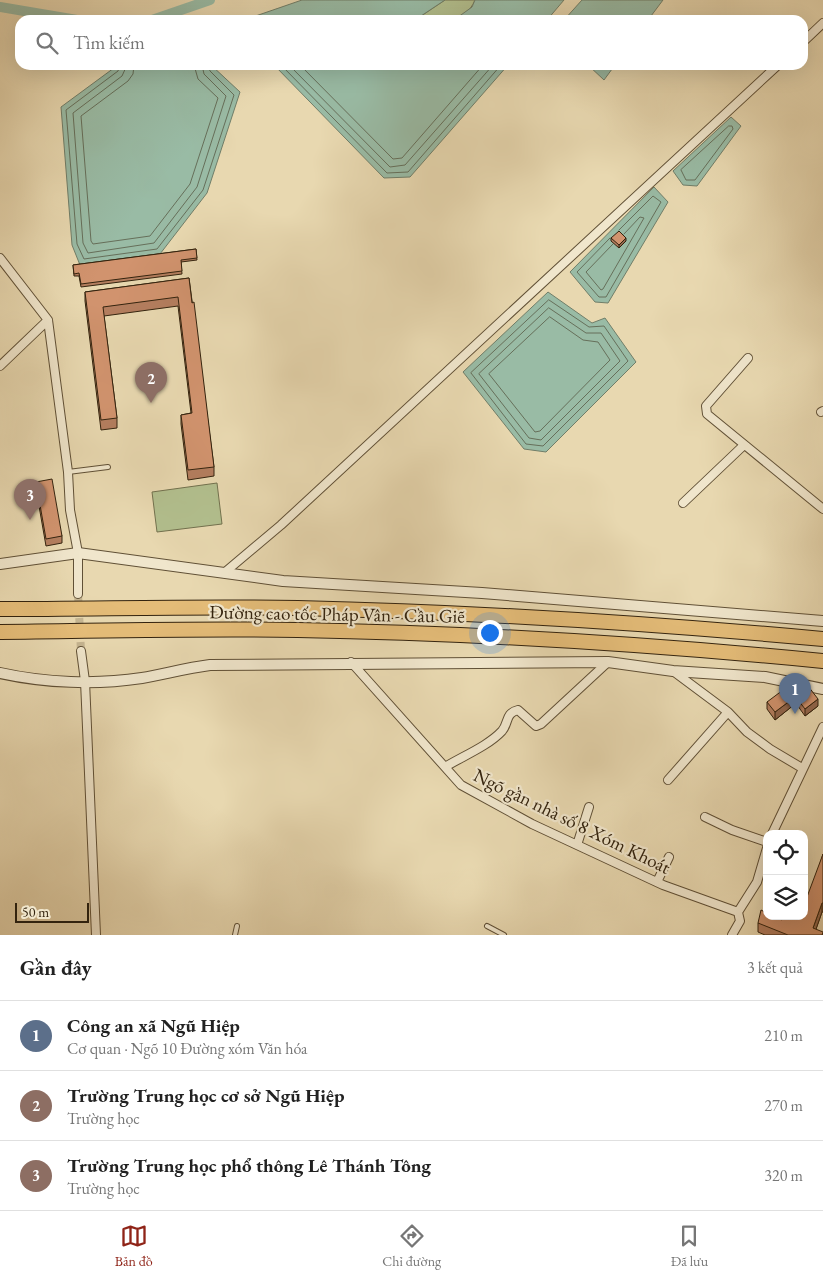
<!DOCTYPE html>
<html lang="vi">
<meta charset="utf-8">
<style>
:root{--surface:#fff;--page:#f6f6f6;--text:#222;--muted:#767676;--line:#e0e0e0;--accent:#8f2418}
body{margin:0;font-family:"EB Garamond",serif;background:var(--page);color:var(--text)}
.controls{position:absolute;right:15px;bottom:15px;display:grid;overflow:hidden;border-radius:10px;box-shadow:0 5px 20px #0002}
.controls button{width:45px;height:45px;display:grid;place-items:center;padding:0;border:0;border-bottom:1px solid var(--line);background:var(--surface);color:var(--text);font:25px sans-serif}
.scale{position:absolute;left:15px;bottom:12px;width:74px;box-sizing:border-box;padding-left:5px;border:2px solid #33230e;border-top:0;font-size:14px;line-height:18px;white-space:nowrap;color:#33230e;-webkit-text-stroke:4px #f0e6cc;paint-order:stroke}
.you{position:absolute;left:489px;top:632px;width:18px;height:18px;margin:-12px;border:4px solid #fff;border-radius:50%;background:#1a73e8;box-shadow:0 0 0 8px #1a73e833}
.badge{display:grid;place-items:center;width:32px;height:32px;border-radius:50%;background:var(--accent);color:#fff;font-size:16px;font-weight:700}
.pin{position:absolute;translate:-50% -41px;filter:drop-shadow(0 1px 2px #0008)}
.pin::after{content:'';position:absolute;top:26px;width:18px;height:15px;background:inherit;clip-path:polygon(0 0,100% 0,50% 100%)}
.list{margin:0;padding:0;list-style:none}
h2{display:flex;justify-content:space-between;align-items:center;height:65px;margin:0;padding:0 20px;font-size:21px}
h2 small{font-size:16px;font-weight:400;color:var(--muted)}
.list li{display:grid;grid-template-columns:32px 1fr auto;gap:15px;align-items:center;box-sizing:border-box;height:70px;padding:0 20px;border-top:1px solid var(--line)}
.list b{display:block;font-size:19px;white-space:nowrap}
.list p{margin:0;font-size:16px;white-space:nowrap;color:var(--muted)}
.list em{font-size:16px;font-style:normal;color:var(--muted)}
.icon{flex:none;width:28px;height:28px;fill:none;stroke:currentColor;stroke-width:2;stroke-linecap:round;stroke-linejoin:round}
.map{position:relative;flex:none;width:823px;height:935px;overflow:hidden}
.search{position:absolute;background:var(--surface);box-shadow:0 5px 20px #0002;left:15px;right:15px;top:15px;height:55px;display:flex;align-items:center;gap:12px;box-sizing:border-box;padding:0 18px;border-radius:15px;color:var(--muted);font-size:19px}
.sheet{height:275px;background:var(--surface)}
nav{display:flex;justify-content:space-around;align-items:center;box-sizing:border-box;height:70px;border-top:1px solid var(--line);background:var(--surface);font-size:14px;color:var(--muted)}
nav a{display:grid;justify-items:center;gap:2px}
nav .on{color:var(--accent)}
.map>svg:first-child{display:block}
</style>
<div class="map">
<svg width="823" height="935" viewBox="0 0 823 935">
<rect width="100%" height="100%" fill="#e8d8b0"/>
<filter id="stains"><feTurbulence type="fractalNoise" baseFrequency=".004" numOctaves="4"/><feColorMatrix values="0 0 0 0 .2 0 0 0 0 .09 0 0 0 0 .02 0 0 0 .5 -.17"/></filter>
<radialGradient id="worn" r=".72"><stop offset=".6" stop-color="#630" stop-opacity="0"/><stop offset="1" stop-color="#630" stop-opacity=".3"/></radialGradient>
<!-- green -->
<path fill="#b2bf8e" stroke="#72714e" d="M 445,0 L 475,0 C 465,25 437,20 415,20 Z
M 217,483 L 222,524 L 157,532 L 152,492 Z"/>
<!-- water -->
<path fill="#99bba5" stroke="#707e69" d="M 302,0 L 445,0 L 415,20 L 244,20 Z
M 475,0 L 564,0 L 547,20 L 454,20 L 472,7 Z
M 582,0 L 663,0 L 648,20 L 564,20 Z
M 118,65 L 211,65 L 240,92 L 207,193 L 160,254 L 80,265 L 72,245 L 61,107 Z
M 274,65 L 508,65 L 410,177 L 384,178 Z
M 588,65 L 615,65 L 604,80 Z
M 731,117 L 741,126 L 697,186 L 683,185 L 673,171 Z
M 654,187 L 668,202 L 608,303 L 595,302 L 570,272 Z
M 548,292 L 592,323 L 605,318 L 636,362 L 546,452 L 524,449 L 463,372 Z"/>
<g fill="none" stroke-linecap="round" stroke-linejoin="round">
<!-- shore -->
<path stroke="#666f5a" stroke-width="1" d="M 120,65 L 118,71 L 66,110 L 77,244 L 84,259 L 157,249 L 203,190 L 234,95 L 210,71 L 208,65
M 127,65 L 122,76 L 73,113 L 83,243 L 88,253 L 154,243 L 197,187 L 226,96 L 204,74 L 202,65
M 134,65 L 133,74 L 128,81 L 81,116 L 91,241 L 93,244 L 150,236 L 190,184 L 218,98 L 198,79 L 194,65
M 281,65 L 387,173 L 408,172 L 501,65
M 289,65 L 390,167 L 405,165 L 493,65
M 300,65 L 393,159 L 402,158 L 483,65
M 729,126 L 732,126 L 733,129 L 695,180 L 686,180 L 681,170 Z
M 610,238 L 577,272 L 599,297 L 606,297 L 661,202 L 653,196 L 619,230
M 613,244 L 586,272 L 601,290 L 603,289 L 644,218 L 640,217 L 624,234
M 549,300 L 589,327 L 604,326 L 628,361 L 543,446 L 526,444 L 471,373 Z
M 549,308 L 586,333 L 601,333 L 620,361 L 541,440 L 529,438 L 479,374 Z
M 550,317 L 583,340 L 598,342 L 610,360 L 540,431 L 535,432 L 489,374 Z"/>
<!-- canal -->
<path stroke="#99bba5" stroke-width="10" d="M 0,7 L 77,20
M 152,20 L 210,0"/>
<!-- minor-tunnel -->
<path stroke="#c4b490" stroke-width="8" stroke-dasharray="8 4" stroke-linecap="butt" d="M 78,594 L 81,651"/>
<!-- service casing -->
<g stroke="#605036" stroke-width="6">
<path id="service" d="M 68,472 L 108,467
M 487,926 L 504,935
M 235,935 L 237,926"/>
</g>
<!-- minor casing -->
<g stroke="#605036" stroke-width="10">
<path id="minor" d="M 803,42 L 823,23
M 0,258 L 48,320 L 68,472 L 70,510 L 78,553 L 78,594
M 748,358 L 706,406 L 707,414 L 823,509
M 0,366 L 48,320
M 821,412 L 823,411
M 683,503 L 744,445
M 224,573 L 281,525 L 778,65
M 81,651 L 85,681 L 96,935
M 351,662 L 461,785 L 532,824 L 663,885 L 738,912
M 673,671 L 728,712 L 747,732 L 770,749 L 802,768
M 445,767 C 463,756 488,746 502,731 C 509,723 505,713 518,710 L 536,726 L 541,724 L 608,662
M 668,780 L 728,712
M 705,817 L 732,830 L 767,842
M 772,834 L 823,727
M 577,845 L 589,807
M 657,882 L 669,857
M 732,935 L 740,921 L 738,912 L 757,882 L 767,848"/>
</g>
<!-- tertiary casing -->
<g stroke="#605036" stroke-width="12">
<path id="tertiary" d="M 0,564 L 78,553 L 283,581 L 482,593 L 823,621
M 0,673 C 45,683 96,685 142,678 C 165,674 186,668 210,665 L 608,662 L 673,671 L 765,677 L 823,689"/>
</g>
<!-- motorway casing -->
<g stroke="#33230e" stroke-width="16">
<path id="motorway" d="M 0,609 C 99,609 199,606 298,608 C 474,612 648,623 823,639
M 0,632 C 99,631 199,628 298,630 C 474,633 648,644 823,661"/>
</g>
<!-- service -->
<use href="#service" stroke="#f0e6cc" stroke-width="4"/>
<!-- minor -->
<use href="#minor" stroke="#f0e6cc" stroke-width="8"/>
<!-- tertiary -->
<use href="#tertiary" stroke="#f0e6cc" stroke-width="10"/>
<!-- motorway -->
<use href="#motorway" stroke="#e4bc78" stroke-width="14"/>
</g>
<!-- wall -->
<path fill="#b47e5f" stroke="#33230e" d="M 611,238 L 626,241 L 619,248 L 611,241 Z
M 196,249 L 197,260 L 181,262 L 182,274 L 81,287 L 79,276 L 74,276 L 73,265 Z
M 189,278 L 214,467 L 214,476 L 188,480 L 181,424 L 181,415 L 191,413 L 178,306 L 104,316 L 117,418 L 117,428 L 101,430 L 85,301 L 85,292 Z
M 36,482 L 62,536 L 62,543 L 46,546 L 36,489 Z
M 792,692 L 818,706 L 805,716 L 795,702 L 795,704 L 775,720 L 767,709 L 767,702 L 792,694 Z
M 823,854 L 823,912 L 822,912 L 816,929 L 823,935 L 765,935 L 758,932 L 758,923 L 804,916 Z"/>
<!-- shaded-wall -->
<path fill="#92674d" stroke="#33230e" d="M 626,238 L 626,241 L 619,248 L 619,245 Z
M 795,697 L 795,704 L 775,720 L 775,712 Z
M 818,699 L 818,706 L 805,716 L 805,709 Z
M 822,903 L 822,912 L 814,935 L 813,928 Z"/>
<!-- building -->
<path fill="#d1936e" stroke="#33230e" d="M 619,231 L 626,238 L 619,245 L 611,238 Z
M 196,249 L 197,258 L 181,260 L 182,271 L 81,284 L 79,273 L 74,274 L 73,265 Z
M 189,278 L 192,303 L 194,302 L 214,467 L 188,470 L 181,415 L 192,413 L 178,297 L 103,307 L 117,418 L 101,420 L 85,292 Z
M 52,479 L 62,536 L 46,539 L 36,482 Z
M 802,684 L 808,686 L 818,699 L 805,709 L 792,692 Z
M 787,687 L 795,697 L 775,712 L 767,702 Z
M 823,854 L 823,903 L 822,903 L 813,928 L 823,932 L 822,935 L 788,935 L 758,923 L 761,910 L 767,913 L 767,916 L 775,916 L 782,920 L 783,916 L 804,916 L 804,905 Z"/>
<g text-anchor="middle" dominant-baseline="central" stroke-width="4.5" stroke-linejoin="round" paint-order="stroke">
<!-- street labels -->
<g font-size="19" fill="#33230e" stroke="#f0e6cc">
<text transform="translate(337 614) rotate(1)">Đường cao tốc Pháp Vân - Cầu Giẽ</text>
<text transform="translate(572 821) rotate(26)">Ngõ gần nhà số 8 Xóm Khoát</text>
</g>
</g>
<rect width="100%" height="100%" filter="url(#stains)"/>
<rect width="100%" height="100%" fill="url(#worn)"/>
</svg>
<div class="controls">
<button><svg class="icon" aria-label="locate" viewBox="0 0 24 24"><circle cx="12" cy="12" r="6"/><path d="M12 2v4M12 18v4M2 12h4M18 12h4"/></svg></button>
<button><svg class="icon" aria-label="layers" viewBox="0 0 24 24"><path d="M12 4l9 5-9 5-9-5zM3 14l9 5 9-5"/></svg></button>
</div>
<div class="scale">50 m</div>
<div class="you"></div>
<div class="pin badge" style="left:795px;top:714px;background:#5c6f8a">1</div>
<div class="pin badge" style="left:151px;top:403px;background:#8d6e63">2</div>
<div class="pin badge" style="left:30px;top:520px;background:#8d6e63">3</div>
<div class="search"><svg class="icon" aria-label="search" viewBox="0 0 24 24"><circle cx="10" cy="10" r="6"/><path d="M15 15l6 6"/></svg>Tìm kiếm</div>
</div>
<section class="sheet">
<h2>Gần đây<small>3 kết quả</small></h2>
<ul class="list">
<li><span class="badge" style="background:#5c6f8a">1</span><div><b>Công an xã Ngũ Hiệp</b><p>Cơ quan · Ngõ 10 Đường xóm Văn hóa</p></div><em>210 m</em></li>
<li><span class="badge" style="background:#8d6e63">2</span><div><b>Trường Trung học cơ sở Ngũ Hiệp</b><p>Trường học</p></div><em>270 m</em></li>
<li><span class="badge" style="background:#8d6e63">3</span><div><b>Trường Trung học phổ thông Lê Thánh Tông</b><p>Trường học</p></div><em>320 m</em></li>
</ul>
</section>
<nav>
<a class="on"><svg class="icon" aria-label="map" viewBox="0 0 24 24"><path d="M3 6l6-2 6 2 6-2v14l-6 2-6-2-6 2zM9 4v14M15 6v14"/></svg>Bản đồ</a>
<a><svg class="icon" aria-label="directions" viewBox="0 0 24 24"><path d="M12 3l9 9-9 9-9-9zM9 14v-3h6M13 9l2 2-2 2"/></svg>Chỉ đường</a>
<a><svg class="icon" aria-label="saved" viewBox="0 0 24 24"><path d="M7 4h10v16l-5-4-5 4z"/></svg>Đã lưu</a>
</nav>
